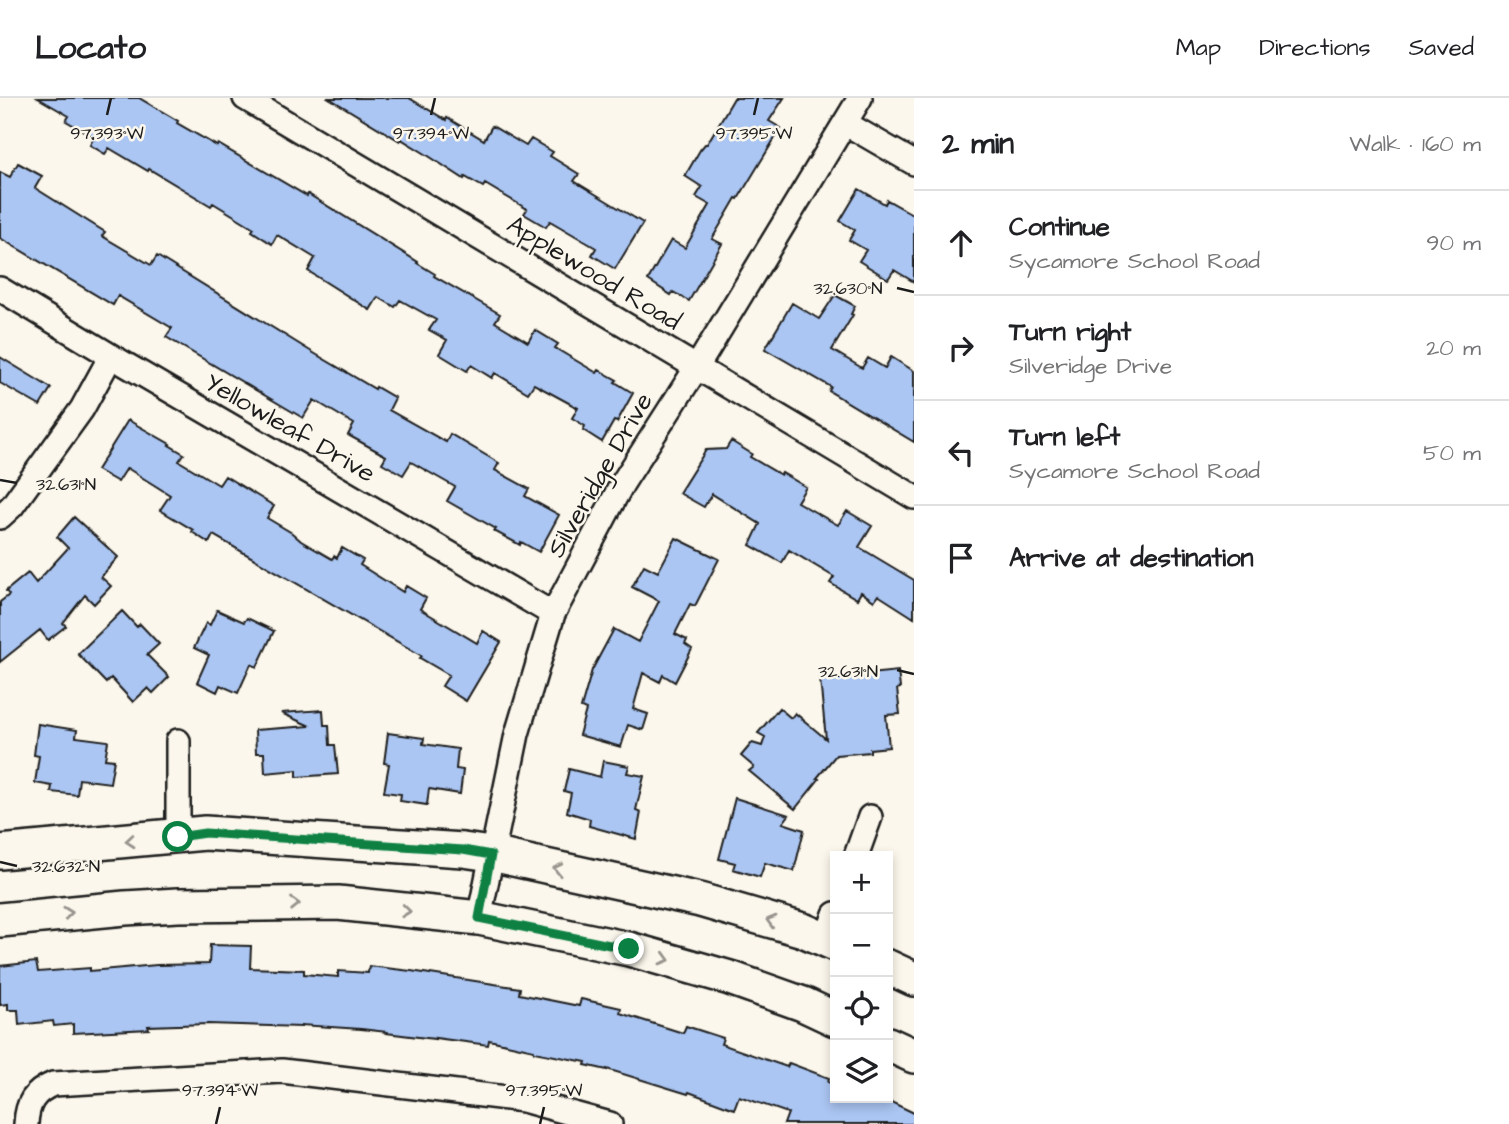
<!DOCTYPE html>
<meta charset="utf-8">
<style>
:root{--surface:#fff;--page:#f6f6f6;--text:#202124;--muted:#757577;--line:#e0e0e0}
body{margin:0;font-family:"Architects Daughter",sans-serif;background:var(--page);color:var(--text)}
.controls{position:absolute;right:21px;bottom:21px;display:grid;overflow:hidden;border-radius:0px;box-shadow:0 4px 10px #0003}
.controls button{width:63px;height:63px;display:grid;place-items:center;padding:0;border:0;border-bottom:2px solid var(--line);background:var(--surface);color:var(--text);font:35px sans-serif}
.stop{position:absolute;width:21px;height:21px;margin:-16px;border:5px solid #0b8043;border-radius:50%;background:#fff}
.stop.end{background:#0b8043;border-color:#fff;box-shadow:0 2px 7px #0008}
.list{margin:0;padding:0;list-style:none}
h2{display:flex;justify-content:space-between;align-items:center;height:91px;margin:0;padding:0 28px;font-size:30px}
h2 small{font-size:23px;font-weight:400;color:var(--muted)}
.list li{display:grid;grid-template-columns:46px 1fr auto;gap:21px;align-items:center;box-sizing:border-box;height:105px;padding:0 28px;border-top:2px solid var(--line)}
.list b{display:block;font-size:26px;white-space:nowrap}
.list p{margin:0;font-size:23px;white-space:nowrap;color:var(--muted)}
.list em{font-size:23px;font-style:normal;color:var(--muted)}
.icon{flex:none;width:38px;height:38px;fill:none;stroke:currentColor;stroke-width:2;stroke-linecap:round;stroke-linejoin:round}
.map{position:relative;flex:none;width:914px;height:1026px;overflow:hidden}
header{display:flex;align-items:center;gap:42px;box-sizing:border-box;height:98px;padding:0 35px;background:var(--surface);border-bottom:2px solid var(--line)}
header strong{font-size:33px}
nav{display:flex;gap:38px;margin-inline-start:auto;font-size:24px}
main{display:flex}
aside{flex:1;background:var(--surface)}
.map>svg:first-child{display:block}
</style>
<header>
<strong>Locato</strong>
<nav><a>Map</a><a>Directions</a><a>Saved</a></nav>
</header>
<main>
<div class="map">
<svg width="914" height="1026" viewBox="0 0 914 1026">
<rect width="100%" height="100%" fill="#fbf7ec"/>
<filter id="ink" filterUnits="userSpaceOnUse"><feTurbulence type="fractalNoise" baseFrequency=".0143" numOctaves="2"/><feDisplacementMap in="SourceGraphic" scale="14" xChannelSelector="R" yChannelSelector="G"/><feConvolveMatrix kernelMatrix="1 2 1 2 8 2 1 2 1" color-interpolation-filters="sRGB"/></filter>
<g filter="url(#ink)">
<!-- building -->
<path fill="#abc6f3" stroke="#1c1c1c" stroke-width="2" d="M 38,0 L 139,0 L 178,23 L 177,25 L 217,48 L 218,46 L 307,98 L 308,96 L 418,164 L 417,165 L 435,176 L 434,178 L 500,216 L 495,224 L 528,244 L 535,232 L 558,246 L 555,250 L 597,275 L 599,272 L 617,282 L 615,284 L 633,295 L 617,324 L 614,323 L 602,344 L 583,332 L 585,328 L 572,320 L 578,310 L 534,286 L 528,295 L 495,275 L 492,280 L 471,267 L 467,273 L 439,256 L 447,242 L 429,232 L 436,222 L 400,202 L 395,209 L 378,199 L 370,212 L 308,173 L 315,160 L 277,137 L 272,146 L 252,133 L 254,130 L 213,105 L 211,108 L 149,71 L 148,73 L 109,50 L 105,56 L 90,47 L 94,39 L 66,23 L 69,18 Z
M 329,0 L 409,0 L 446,22 L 447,20 L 484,42 L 492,28 L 526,48 L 531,41 L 553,54 L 550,58 L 579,76 L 574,83 L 643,125 L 615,171 L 592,157 L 596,150 L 550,123 L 546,129 L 524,116 L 527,111 L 485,86 L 483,89 L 465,79 L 464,81 L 424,55 L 401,41 L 400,43 Z
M 734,0 L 784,0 L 769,23 L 781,30 L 738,101 L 736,100 L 712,141 L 722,146 L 689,203 L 673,194 L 671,197 L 648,182 L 671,142 L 685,150 L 710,107 L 696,99 L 702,89 L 685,78 L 700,52 L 705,46 L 707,46 Z
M 18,65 L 42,78 L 35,90 L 105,134 L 102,138 L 151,167 L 157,158 L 312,254 L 375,291 L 376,289 L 395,300 L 389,312 L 446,344 L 450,336 L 499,365 L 495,372 L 529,391 L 525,398 L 559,417 L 539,454 L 521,444 L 520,447 L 494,433 L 496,431 L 447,403 L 455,389 L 411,364 L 403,377 L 382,365 L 386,358 L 348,337 L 354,326 L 314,302 L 303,320 L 166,239 L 172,230 L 118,198 L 113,207 L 0,140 L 0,74 L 10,79 Z
M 859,91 L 885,106 L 887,102 L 914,117 L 914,184 L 894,172 L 888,181 L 859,163 L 866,152 L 849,142 L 855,132 L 840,123 Z
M 835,197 L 855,208 L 851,216 L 853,217 L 832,252 L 862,270 L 868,260 L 885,270 L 891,259 L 914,273 L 914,344 L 829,293 L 831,289 L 765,251 L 792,205 L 819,221 Z
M 0,259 L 51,290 L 40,308 L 0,285 Z
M 128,322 L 170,346 L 169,347 L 184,356 L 179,363 L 219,387 L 225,378 L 274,408 L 267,420 L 292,435 L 301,443 L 332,461 L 334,458 L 337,460 L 342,450 L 363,462 L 360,467 L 403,494 L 406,488 L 426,500 L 420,511 L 477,545 L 483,533 L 501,544 L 466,603 L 442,588 L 449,577 L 420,560 L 422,558 L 213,437 L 209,445 L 192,434 L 193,432 L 160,412 L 170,397 L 127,370 L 118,384 L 97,372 Z
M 731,343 L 752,356 L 750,359 L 781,377 L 782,375 L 806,389 L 797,404 L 838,427 L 847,413 L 872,428 L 859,449 L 914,482 L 914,520 L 878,497 L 874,503 L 861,494 L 857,501 L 830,485 L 834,479 L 789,452 L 782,465 L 750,447 L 760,426 L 712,396 L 704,409 L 679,395 L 706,352 L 726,351 Z
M 74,419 L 118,459 L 101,479 L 111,488 L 94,506 L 85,497 L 63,525 L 66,528 L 48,542 L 40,532 L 0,564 L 0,504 L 9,497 L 6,493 L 28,475 L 36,485 L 68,450 L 57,439 Z
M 676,440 L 719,461 L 695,508 L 690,506 L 675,536 L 687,542 L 685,546 L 692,551 L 675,584 L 663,577 L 660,584 L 643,575 L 633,611 L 648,616 L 643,632 L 628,627 L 621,649 L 579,637 L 586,612 L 581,610 L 592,572 L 614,531 L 638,544 L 659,503 L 632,489 L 644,467 L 658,474 Z
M 217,512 L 244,524 L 247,520 L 274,533 L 257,569 L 251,566 L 238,595 L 220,587 L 217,594 L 197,584 L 209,557 L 194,550 L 206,525 L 210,527 Z
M 122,513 L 137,529 L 140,526 L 159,546 L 147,557 L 169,579 L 153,595 L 148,590 L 133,604 L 111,580 L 106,585 L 78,556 Z
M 898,573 L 900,590 L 897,591 L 900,616 L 886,617 L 889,649 L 870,651 L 870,654 L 836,657 L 817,680 L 819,681 L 795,711 L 749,673 L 754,669 L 741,658 L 752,645 L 762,648 L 765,639 L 758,635 L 779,610 L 791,620 L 795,615 L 826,641 L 820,581 Z
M 323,612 L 324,627 L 329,627 L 330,647 L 335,647 L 338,676 L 297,679 L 297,672 L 265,675 L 264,655 L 256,655 L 255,632 L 310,628 L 281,615 Z
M 38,626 L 77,632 L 76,639 L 108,643 L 105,661 L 114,662 L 110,685 L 79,681 L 77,697 L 51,694 L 52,688 L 35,685 L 39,658 L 34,657 Z
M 388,635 L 424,640 L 423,646 L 458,651 L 456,671 L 463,672 L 460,696 L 429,691 L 427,707 L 400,703 L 401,696 L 384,694 L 389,666 L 384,665 Z
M 603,663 L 629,668 L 627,675 L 644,678 L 636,712 L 641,714 L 636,741 L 589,728 L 590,721 L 567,714 L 571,695 L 564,693 L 569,671 L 600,679 Z
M 735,700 L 789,717 L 783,725 L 804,732 L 794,773 L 765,765 L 760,779 L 733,771 L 735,765 L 719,761 Z
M 210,847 L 251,848 L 250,870 L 304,872 L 304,876 L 338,879 L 338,873 L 368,875 L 369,868 L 411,873 L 520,890 L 519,896 L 579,908 L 581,901 L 621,910 L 620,915 L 683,935 L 686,928 L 723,940 L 721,946 L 787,969 L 789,965 L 829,980 L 828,984 L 835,987 L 835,1000 L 868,1000 L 883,1006 L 885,1001 L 914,1015 L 914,1026 L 784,1026 L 788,1015 L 739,998 L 734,1011 L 689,994 L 688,996 L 607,971 L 607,972 L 585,967 L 586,964 L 534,954 L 534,952 L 489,942 L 488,947 L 435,940 L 435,941 L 386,935 L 387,934 L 361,931 L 301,927 L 301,929 L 208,926 L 148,928 L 149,931 L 73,935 L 73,926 L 54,928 L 53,923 L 19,927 L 18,912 L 8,912 L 8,906 L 0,907 L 0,868 L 36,864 L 38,874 L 90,870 L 90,873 L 157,867 L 209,866 Z"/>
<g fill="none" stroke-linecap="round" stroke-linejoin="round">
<!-- minor casing -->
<g stroke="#1c1c1c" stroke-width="28">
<path id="minor" d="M 245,0 L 914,399
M 845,25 L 914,65
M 0,191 L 111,258 L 553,516
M 0,419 L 12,408 L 82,311 L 111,258
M 178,739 L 178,643
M 856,758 L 870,719
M 479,820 L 517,636 L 553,516 L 622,386 L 697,269 L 860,0
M 826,842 L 835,816
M 26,1026 C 27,1005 34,994 53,986 L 282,973 L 523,1002 L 610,1026"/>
</g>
<!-- secondary casing -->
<g stroke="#1c1c1c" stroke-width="38">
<path id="secondary" d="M 0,754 L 205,735 L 463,752 L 491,756 L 700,802 L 803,832 L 835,846
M 0,822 L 125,810 L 178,807 L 338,805 L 479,820 L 629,851 L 730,880 L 803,906 L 835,921
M 888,869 L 914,881
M 888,946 L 914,958"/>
</g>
<!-- minor -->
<use href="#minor" stroke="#fbf7ec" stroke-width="23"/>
<!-- secondary -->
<use href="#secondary" stroke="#fbf7ec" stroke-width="33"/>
</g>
<!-- one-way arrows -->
<defs><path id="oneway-chevron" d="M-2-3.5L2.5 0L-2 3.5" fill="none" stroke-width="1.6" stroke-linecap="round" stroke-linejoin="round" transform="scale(1.75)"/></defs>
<g stroke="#97948e">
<use href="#oneway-chevron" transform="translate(130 743) rotate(175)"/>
<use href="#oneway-chevron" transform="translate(558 771) rotate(-168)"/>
<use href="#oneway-chevron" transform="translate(295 806) rotate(-1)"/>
<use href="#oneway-chevron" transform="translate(406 813) rotate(6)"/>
<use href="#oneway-chevron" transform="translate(68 815) rotate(-6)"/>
<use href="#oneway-chevron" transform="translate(771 823) rotate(-164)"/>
<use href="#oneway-chevron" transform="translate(665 861) rotate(16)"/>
</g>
</g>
<g fill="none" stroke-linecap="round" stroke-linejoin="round" filter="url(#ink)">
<!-- route -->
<path stroke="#0b8043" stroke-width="9" d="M 178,739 L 205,735 L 463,752 L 491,757 L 479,820 L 629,851"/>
</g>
<!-- ticks -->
<path fill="none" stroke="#1c1c1c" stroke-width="2.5" d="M 107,17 L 111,0M 431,17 L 435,0M 754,17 L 758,0M 897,190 L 914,194M 0,382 L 17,385M 897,572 L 914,576M 0,764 L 17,768M 216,1026 L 220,1009M 540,1026 L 544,1009"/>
<g text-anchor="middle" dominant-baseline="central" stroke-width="5" stroke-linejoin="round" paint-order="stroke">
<!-- street labels -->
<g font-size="26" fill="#1c1c1c" stroke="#fbf7ec">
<text transform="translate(594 175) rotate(31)">Applewood Road</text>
<text transform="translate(290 330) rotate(30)">Yellowleaf Drive</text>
<text transform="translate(600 377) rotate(-60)">Silveridge Drive</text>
</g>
</g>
<g font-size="18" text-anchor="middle" fill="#1c1c1c" stroke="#fbf7ec" stroke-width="5" stroke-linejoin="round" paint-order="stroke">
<text x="107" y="41">97.393°W</text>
<text x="431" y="41">97.394°W</text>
<text x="754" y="41">97.395°W</text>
<text x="848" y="196">32.630°N</text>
<text x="66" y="392">32.631°N</text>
<text x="848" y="579">32.631°N</text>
<text x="66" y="774">32.632°N</text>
<text x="220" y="998">97.394°W</text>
<text x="544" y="998">97.395°W</text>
</g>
</svg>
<div class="controls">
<button>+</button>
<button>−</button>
<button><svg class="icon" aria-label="locate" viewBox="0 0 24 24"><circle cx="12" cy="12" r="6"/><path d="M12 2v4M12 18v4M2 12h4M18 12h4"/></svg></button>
<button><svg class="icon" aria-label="layers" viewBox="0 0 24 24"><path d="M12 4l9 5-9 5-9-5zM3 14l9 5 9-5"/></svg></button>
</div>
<div class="stop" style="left:178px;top:739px"></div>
<div class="stop end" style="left:629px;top:851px"></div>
</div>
<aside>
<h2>2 min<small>Walk · 160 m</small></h2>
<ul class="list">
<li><svg class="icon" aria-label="ahead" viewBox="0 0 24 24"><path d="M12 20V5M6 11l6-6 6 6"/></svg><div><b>Continue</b><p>Sycamore School Road</p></div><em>90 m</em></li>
<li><svg class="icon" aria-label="right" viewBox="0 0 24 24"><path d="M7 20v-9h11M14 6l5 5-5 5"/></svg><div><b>Turn right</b><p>Silveridge Drive</p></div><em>20 m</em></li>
<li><svg class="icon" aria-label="left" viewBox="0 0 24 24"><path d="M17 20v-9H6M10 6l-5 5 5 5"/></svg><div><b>Turn left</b><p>Sycamore School Road</p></div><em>50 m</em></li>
<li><svg class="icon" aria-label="arrive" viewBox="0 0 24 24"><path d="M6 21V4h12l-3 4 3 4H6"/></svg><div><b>Arrive at destination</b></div></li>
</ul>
</aside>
</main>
